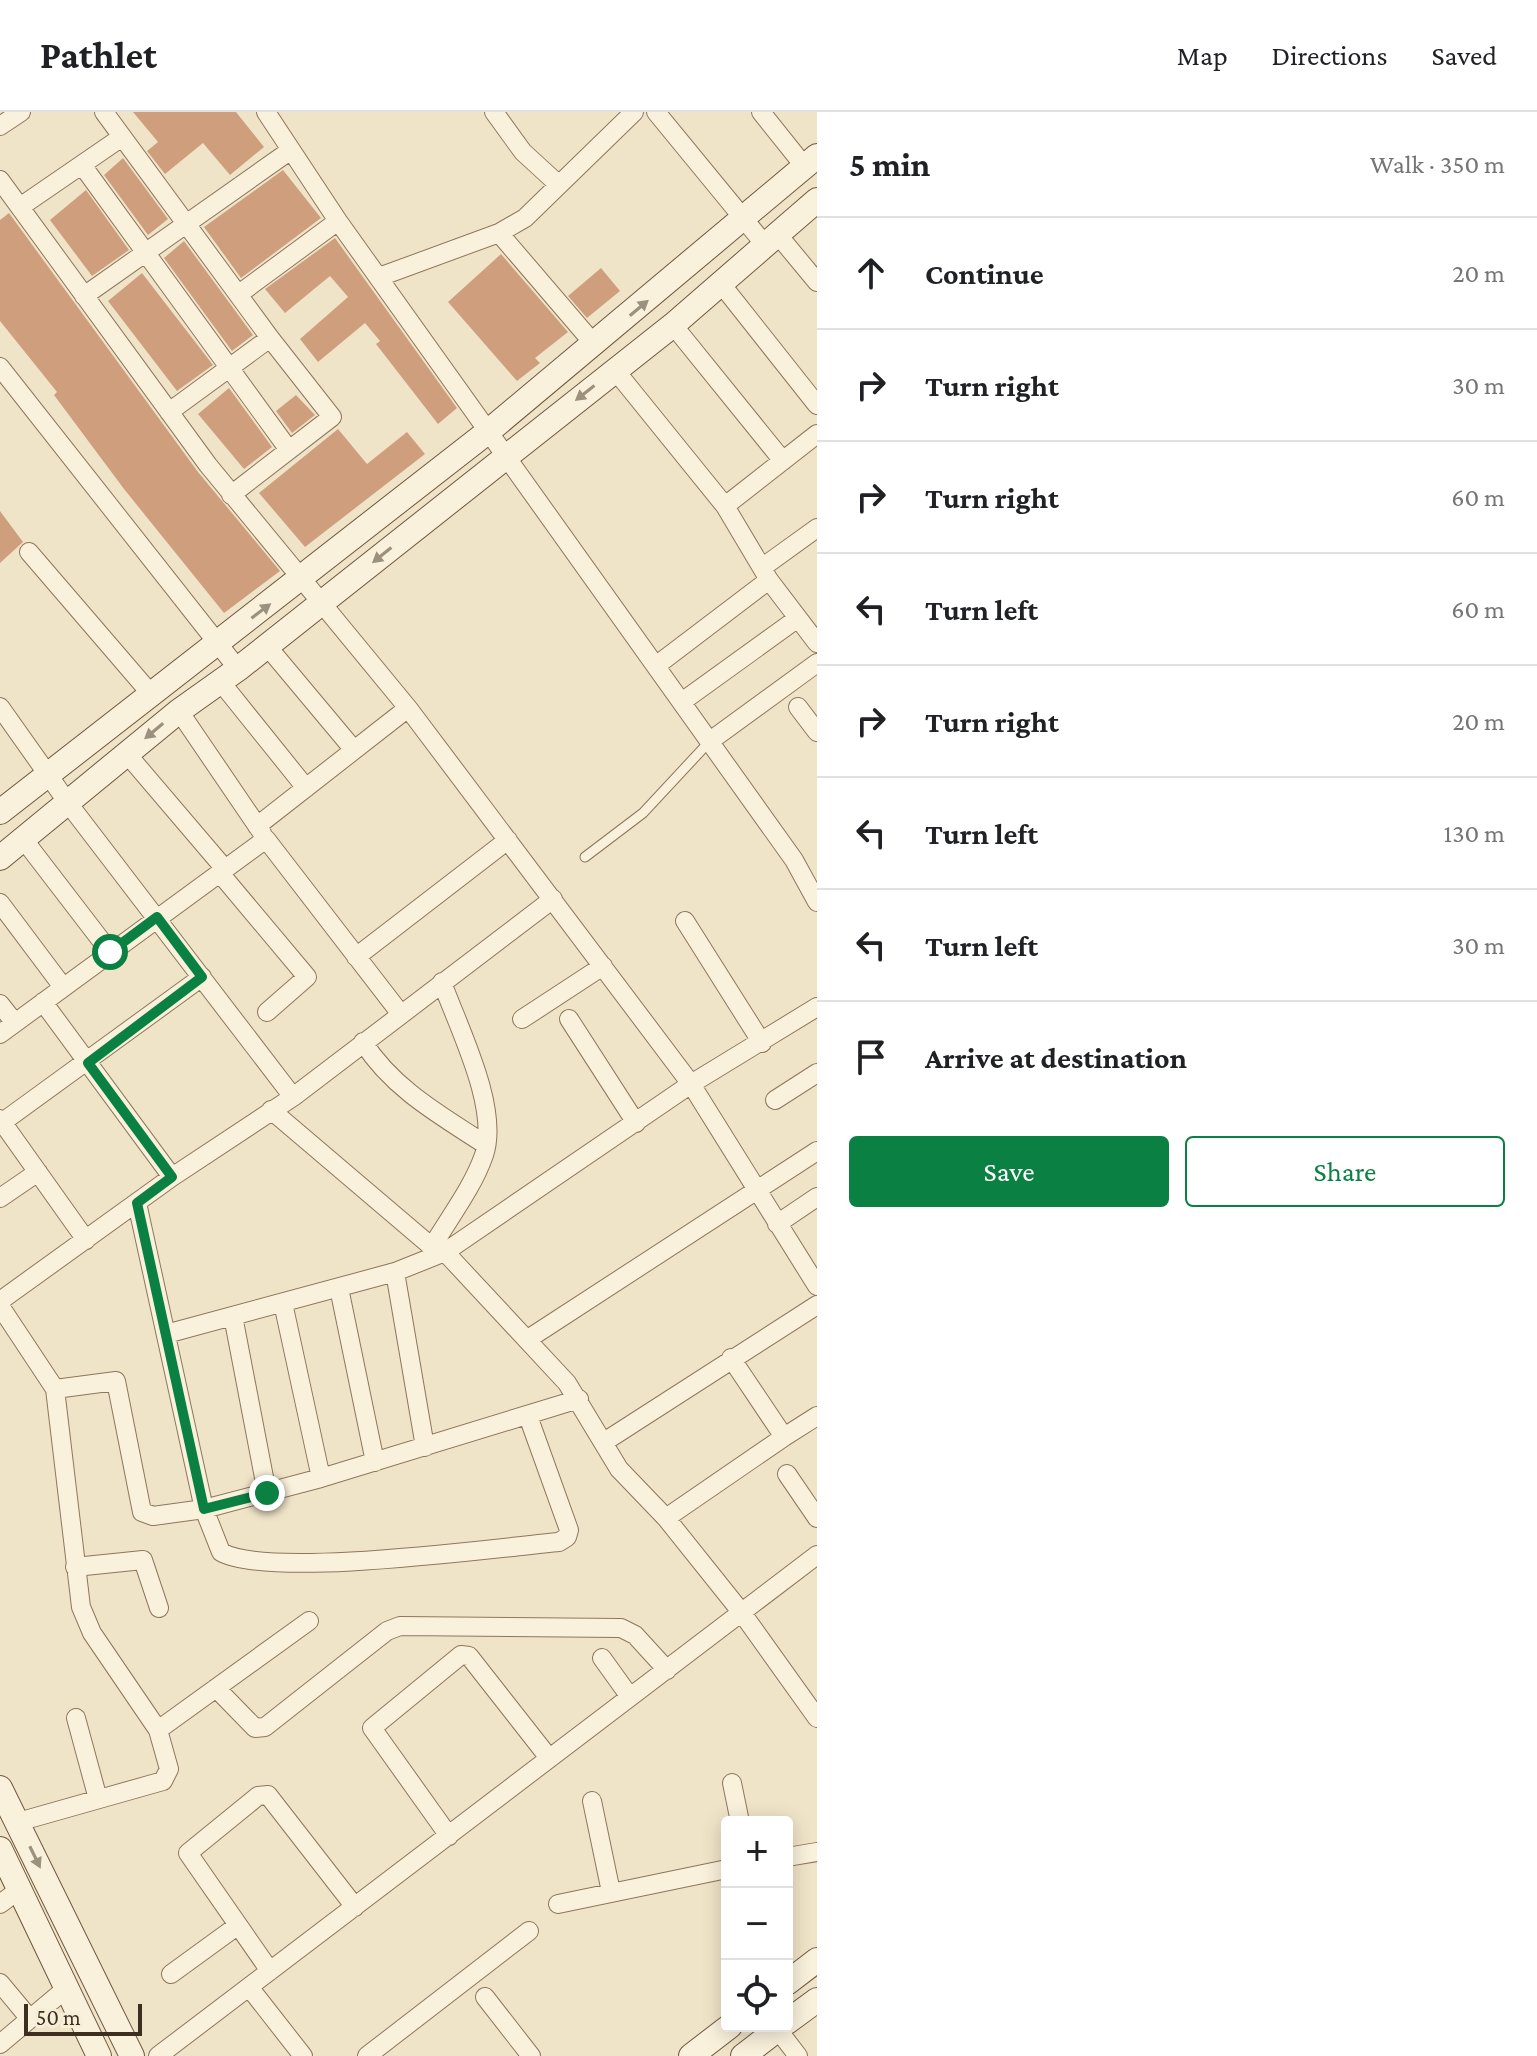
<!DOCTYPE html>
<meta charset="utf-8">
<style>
:root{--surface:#fff;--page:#f2f2f2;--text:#202124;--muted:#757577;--line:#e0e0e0;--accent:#0b8043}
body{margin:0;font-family:"Crimson Pro",serif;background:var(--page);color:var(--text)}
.controls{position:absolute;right:24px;bottom:24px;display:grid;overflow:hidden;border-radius:8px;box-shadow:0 4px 20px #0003}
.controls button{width:72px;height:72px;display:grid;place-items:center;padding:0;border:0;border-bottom:2px solid var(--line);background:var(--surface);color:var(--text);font:40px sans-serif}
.scale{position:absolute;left:24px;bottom:20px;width:118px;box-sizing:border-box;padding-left:8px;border:4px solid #3d2e20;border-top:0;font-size:22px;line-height:28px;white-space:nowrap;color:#3d2e20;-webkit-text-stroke:6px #f7eed8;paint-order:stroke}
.stop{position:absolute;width:24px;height:24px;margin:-18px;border:6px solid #0b8043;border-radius:50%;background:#fff}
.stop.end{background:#0b8043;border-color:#fff;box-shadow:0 2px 8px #0008}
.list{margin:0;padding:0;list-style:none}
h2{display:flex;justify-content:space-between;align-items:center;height:104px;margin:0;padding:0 32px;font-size:34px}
h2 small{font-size:26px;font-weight:400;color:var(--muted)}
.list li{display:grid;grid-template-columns:52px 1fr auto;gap:24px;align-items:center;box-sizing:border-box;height:112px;padding:0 32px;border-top:2px solid var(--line)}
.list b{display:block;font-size:30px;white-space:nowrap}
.list em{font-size:26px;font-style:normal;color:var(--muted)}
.actions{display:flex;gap:16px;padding:24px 32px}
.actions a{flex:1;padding:18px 0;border:2px solid var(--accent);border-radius:8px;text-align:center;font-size:28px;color:var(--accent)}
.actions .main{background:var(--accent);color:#fff}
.icon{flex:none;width:44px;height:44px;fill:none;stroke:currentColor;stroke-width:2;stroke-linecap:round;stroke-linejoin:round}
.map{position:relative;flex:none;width:817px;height:1944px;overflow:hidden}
header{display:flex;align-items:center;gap:48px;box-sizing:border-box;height:112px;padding:0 40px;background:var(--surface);border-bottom:2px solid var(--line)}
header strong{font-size:38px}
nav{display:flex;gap:44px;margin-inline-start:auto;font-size:28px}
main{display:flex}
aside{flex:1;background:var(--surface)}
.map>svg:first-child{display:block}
</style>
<header>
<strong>Pathlet</strong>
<nav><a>Map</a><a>Directions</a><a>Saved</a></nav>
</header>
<main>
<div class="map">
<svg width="817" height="1944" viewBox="0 0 817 1944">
<rect width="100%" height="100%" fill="#f0e4c8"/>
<!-- building -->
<path fill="#cf9f7d" d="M 133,0 L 236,0 L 264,35 L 230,63 L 203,31 L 165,62 L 147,39 L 158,30 Z
M 123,46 L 168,107 L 148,123 L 104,63 Z
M 283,58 L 321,106 L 241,166 L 204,115 Z
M 86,78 L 129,138 L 92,164 L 50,108 Z
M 9,101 L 198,360 L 280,459 L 224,501 L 124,377 L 54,283 L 57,280 L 0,209 L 0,108 Z
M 335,126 L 457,296 L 438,312 L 376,232 L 380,229 L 365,211 L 318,250 L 300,227 L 348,185 L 330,164 L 285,201 L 265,177 Z
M 184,129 L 253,223 L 232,239 L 164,146 Z
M 501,142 L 568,220 L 535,246 L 540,251 L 517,269 L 448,190 Z
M 601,156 L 620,179 L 587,206 L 568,184 Z
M 142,161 L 213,253 L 177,279 L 108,189 Z
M 229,276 L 272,335 L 244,357 L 198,302 Z
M 296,283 L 315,303 L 292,321 L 276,299 Z
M 338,317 L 367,352 L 407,320 L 425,342 L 305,435 L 259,381 Z
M 0,399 L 23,430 L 0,451 Z"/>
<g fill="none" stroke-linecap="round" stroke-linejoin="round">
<!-- lane casing -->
<g stroke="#8d765c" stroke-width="11">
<path id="lane" d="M 585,745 L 643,701 L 710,629"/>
</g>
<!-- street casing -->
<g stroke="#8d765c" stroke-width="20">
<path id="street" d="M 104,0 L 270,226
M 266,0 L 338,109 L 794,748 L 817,790
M 494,0 L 523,40 L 559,73
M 656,0 L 766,134
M 761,0 L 805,55
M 0,14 L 21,0
M 82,53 L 289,338
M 0,68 L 208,353 L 408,596 L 691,972 L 817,1174
M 20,95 L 122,25
M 499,121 L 594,232
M 778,123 L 817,170
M 379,165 L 499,121 L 525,106 L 634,0
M 722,173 L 817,293
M 239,182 L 338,109
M 84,184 L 291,38
M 673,213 L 783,349
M 0,255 L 238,557
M 615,258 L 725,394
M 169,300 L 270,226 L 332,305 L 231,383
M 29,440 L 151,582
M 763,455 L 817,416
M 769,468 L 725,394 L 817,322
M 267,534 L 354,638
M 657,553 L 769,468 L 817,531
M 220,569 L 306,676
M 683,589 L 798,506
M 0,595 L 68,691 L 293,985
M 798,595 L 817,620
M 179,599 L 262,721
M 710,629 L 817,551
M 127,642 L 225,757
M 257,714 L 408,596
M 24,728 L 110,840
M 219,760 L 307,865 L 267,900
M 0,791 L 63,875
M 685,809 L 762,931
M 356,845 L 508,728
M 43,890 L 172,1065
M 0,892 L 15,911
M 522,907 L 603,854
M 569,907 L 636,1011
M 0,922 L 266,727 L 400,901
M 363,930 C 393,977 440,1003 486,1033
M 775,988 L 817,961
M 271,998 L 432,1135 L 445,1140 L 567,1271 L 619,1357 L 666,1406 L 742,1501 L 817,1606
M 0,1007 L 86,1128
M 0,1012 L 202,865
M 0,1086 L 38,1060
M 137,1091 L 204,1397 L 321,1366 L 579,1287
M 777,1112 L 817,1085
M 432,1135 C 449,1106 473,1075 484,1043 C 500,996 458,915 442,870
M 395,1160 L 425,1335
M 339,1176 L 375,1350
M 0,1189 L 172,1065 L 293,985 L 553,787
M 283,1191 L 321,1366
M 0,1194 L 55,1277 L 81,1495 L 92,1521 L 158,1618 L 169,1657 L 163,1669 L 18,1710
M 233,1204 L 267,1381
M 166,1222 L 395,1160 L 445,1140 L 691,972 L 817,895
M 528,1227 L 817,1039
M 731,1246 L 784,1325 L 817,1304
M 55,1277 L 116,1269 L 142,1400 L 153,1404 L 204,1397 L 221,1440 C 268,1467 495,1436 559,1430 L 567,1425 L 569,1418 L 528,1304
M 604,1330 L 817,1193
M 787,1362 L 817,1406
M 666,1406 L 784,1325
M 75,1455 L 143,1448 L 159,1496
M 602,1546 L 630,1585
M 216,1576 L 255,1616 L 265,1615 L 387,1519 L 400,1514 L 621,1516 L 635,1523 L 667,1558
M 76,1606 L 98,1687
M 158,1618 L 309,1509
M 732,1671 L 740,1710
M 592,1689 L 611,1780
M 449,1724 L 372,1616 L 461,1543 L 469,1544 L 549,1646
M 787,1745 L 817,1740
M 0,1792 L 20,1777
M 558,1792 L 727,1757
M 270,1859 L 188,1741 L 258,1684 L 268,1683 L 355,1795
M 171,1862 L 237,1814
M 0,1871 L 30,1907
M 249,1875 L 303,1944
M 485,1885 L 531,1944
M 775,1914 L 798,1944
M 0,1932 L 68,1875
M 158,1944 L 817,1443
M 367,1944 L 529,1819"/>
</g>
<!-- secondary casing -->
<g stroke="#6f573f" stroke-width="26">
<path id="secondary" d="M 0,700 L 490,318 L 817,44
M 0,746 L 179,599 L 238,557 L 673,213 L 817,88
M 0,1676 L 132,1944
M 0,1737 L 99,1944
M 787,1871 L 817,1848
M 787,1910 L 817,1888
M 691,1944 L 730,1914
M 743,1944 L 782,1914"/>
</g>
<!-- lane -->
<use href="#lane" stroke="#faf1dc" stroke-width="9"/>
<!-- street -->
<use href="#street" stroke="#faf1dc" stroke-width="18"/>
<!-- secondary -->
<use href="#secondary" stroke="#faf1dc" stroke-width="24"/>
</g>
<!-- one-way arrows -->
<defs><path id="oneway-solid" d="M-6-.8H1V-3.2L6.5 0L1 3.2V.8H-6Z" transform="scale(2)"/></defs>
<g fill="#9c907e">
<use href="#oneway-solid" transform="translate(639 196) rotate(-40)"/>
<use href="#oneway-solid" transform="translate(585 281) rotate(142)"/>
<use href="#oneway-solid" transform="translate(382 443) rotate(141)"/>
<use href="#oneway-solid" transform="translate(261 499) rotate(-37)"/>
<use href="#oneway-solid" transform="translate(154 619) rotate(140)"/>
<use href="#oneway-solid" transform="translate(35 1745) rotate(64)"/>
</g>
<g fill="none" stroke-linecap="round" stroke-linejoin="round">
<!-- route -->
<path stroke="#0b8043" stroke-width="10" d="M 110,840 L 157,805 L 202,865 L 88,951 L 172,1065 L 137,1091 L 204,1397 L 267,1381"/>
</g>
</svg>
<div class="controls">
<button>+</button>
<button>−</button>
<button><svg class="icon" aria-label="locate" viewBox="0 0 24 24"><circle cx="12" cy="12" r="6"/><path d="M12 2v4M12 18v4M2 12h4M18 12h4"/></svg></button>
</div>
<div class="scale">50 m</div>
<div class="stop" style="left:110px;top:840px"></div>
<div class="stop end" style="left:267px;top:1381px"></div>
</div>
<aside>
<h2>5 min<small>Walk · 350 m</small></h2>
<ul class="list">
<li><svg class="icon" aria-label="ahead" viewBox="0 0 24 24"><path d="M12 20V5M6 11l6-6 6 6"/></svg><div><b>Continue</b></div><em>20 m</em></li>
<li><svg class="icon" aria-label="right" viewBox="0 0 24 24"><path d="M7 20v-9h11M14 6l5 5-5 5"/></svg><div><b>Turn right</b></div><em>30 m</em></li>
<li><svg class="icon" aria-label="right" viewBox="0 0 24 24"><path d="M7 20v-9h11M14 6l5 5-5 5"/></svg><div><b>Turn right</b></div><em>60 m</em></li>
<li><svg class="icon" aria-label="left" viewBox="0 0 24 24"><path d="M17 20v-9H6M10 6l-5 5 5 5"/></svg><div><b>Turn left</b></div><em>60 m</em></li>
<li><svg class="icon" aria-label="right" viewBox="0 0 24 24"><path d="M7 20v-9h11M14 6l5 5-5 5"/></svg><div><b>Turn right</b></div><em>20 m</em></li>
<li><svg class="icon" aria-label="left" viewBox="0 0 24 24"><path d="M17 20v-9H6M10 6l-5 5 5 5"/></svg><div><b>Turn left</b></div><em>130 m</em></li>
<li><svg class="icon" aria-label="left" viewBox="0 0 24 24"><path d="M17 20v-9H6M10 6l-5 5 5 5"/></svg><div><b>Turn left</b></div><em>30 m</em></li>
<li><svg class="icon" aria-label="arrive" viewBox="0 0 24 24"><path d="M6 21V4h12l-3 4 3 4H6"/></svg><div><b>Arrive at destination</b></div></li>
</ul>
<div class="actions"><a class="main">Save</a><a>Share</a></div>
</aside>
</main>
